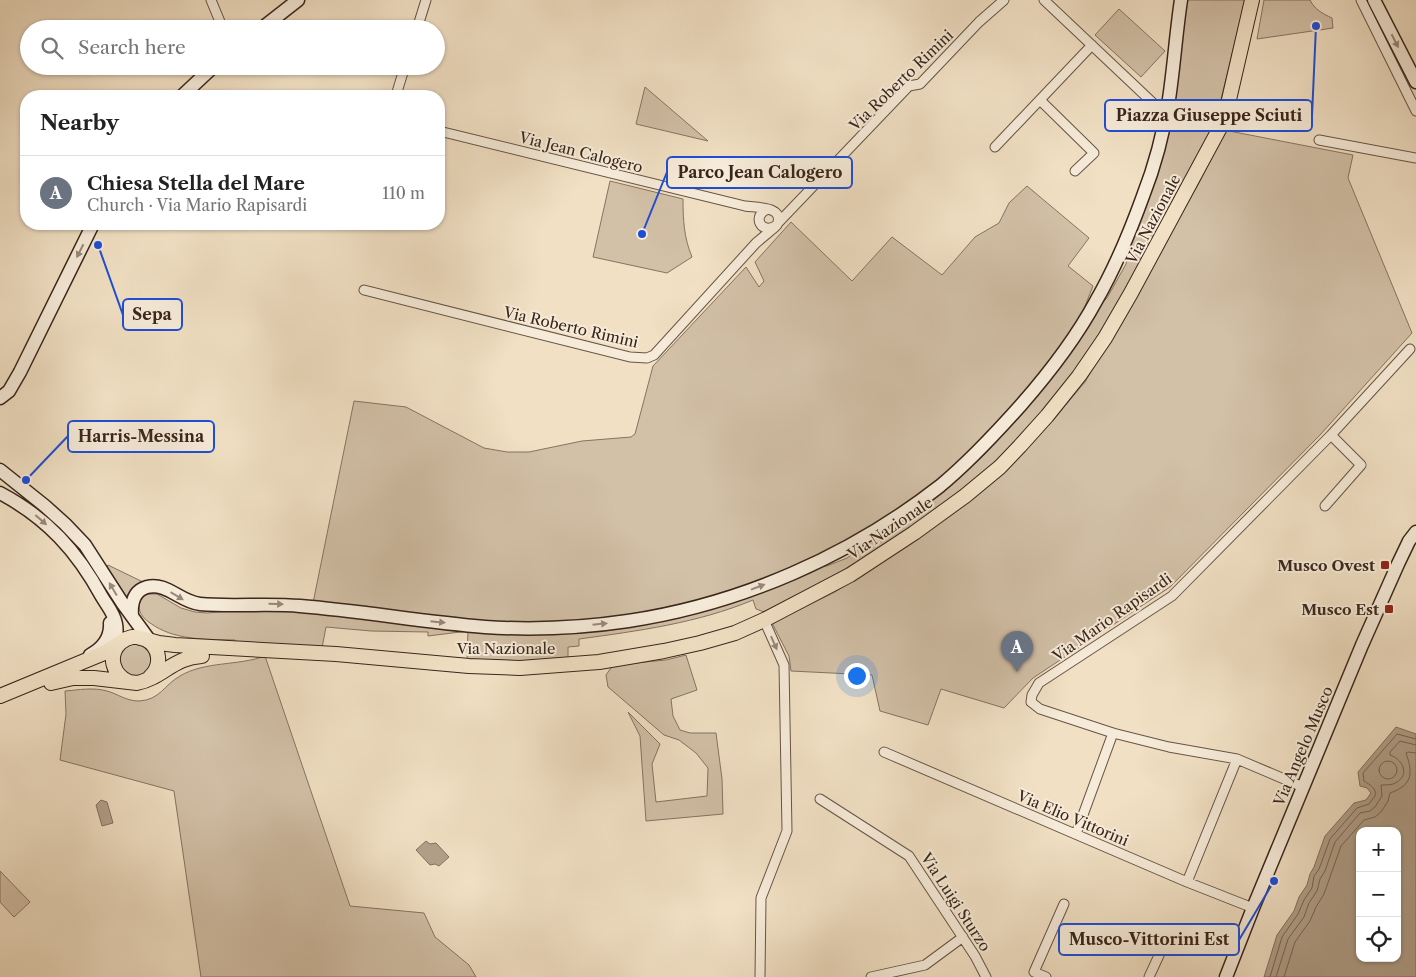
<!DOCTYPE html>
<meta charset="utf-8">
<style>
:root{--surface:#fff;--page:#f2f2f2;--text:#222;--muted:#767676;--line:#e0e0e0;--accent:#8f2418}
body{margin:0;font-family:"Libre Caslon Text",serif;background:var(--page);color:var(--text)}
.controls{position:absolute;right:15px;bottom:15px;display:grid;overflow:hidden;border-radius:10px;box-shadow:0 1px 4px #0004}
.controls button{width:45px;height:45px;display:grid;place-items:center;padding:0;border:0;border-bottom:1px solid var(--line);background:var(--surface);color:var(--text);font:25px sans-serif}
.you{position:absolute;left:856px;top:675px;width:18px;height:18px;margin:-12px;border:4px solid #fff;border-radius:50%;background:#1a73e8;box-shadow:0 0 0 8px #1a73e833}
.badge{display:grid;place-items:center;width:32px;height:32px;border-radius:50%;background:var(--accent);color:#fff;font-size:16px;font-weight:700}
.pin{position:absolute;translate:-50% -41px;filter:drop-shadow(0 1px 2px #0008)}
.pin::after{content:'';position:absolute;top:26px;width:18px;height:15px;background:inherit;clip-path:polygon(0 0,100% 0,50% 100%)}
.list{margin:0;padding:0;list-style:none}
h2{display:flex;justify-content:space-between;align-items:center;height:65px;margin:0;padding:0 20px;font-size:21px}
h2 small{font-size:16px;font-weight:400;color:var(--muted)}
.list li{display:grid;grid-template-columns:32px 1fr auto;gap:15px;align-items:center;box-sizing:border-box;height:75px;padding:0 20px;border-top:1px solid var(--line)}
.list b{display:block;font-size:19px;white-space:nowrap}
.list p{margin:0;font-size:16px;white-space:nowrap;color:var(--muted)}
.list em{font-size:16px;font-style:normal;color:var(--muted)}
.icon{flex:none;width:28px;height:28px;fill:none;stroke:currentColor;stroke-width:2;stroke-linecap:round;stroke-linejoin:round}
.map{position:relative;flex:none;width:1416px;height:977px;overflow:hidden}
.search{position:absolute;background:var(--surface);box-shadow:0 1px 4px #0004;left:20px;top:20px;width:425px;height:55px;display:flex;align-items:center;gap:12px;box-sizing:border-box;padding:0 18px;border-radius:28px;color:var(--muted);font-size:19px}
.panel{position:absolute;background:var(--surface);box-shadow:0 1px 4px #0004;left:20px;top:90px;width:425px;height:140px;border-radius:20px}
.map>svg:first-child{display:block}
</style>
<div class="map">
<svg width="1416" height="977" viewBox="0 0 1416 977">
<rect width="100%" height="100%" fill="#f1e0c4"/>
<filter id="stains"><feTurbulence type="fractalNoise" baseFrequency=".004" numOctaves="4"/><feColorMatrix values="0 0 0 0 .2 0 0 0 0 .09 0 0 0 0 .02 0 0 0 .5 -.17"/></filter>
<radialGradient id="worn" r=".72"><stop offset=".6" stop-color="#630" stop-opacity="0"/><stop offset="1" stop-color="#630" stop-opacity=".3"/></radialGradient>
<!-- green -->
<path fill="#d2c0a7" stroke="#867361" d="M 1186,0 L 1245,0 L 1216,120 L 1196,160 L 1128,286 L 1100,335 L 1071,376 L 1038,418 L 996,461 L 950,499 L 874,553 L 770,610 L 764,612 L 756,609 L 753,600 C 698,623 638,631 579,639 L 579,646 L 568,647 L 568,659 L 518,661 L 467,659 L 468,631 L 428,636 L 428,632 L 371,631 L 326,627 L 322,648 L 236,642 L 235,640 C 206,639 175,641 150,623 C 140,616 136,608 142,597 L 148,594 L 157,594 L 181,608 L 195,612 L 207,613 L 266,608 L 455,628 L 617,626 L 815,567 L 827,566 L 847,558 L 947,488 L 984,455 L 1023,412 L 1046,384 L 1096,309 L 1107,298 L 1126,264 L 1130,241 L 1154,179 Z
M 1264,0 L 1310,0 C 1314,9 1323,14 1332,18 L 1333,28 L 1257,39 Z
M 1119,9 L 1165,51 L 1141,77 L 1095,35 Z
M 645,87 L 708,141 L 636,124 Z
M 1224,130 L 1353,155 L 1348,178 L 1412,333 L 1320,435 L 1170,587 L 1033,678 L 1004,708 L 941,689 L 928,725 L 880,711 L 872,675 L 791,671 L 789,656 L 772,623 L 835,592 L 919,538 L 1008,467 L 1054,419 L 1085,382 L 1110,340 L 1200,181 Z
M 610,181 L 683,199 C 683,220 684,238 692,257 L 667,273 L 593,257 Z
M 1027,186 L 1089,238 L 1068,266 L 1093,286 L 1081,316 L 1055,357 L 989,435 L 928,490 L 861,535 L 770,580 L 673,609 L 579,623 L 493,624 L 313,603 L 354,401 L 406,407 L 484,448 L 507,452 L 529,452 L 582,441 L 631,437 L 635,434 L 653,366 L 746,267 L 759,287 L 764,281 L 755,262 L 791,222 L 852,281 L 892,237 L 942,275 L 975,237 L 999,223 L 1009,203 Z
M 108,565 L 143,582 L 128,599 L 107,566 Z
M119 660a16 16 0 1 1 32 0a16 16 0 1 1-32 0Z
M 686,655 L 697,690 L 671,699 L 673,716 L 680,730 L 690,733 L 716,733 L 722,779 L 723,814 L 646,821 L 640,736 L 628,712 L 660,744 L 652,764 L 656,802 L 707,796 L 708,768 L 696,753 L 679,740 L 664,735 L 608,687 L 606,675 L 613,665 L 666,660 Z
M 265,656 L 350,906 L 424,913 L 435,937 L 469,965 L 476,977 L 201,977 L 174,791 L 60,760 L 66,714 L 65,691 C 78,690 93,687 107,691 C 118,694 126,701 139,701 C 160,700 164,685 180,676 C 205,661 238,666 265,656 Z
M 0,871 L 30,902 L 14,917 L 0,902 Z"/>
<!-- water -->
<path fill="#b2a18b" stroke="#82705e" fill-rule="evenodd" d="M 1396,727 L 1416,734 L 1416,977 L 1264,977 L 1277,935 L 1294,911 L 1299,897 L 1307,885 L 1310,874 L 1314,867 L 1325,836 L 1354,803 L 1366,800 L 1371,793 L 1367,788 L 1360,786 L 1358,772 ZM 1360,831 L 1397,831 L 1397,958 L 1360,958 Z
M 101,800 L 107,802 L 113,823 L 102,826 L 96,805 Z
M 426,841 L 430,844 L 436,843 L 449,857 L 439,866 L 435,864 L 430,865 L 416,850 Z"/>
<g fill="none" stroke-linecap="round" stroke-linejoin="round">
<!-- shore -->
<path stroke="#766453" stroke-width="1" d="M1379 770a9 9 0 1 1 18 0a9 9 0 1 1-18 0Z
M 1270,977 L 1282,937 L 1298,914 L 1304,900 L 1312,888 L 1314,876 L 1319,869 L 1330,839 L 1357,808 L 1369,804 L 1375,796 C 1377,788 1370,785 1364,781 L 1363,773 L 1397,734 L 1416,739
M 1276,977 L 1288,939 L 1304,917 L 1309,903 L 1317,891 L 1320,879 L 1325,871 L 1335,842 L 1360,813 L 1370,811 L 1375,807 L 1382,796 L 1381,785 C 1385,785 1389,785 1393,784 C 1410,778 1405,760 1390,755 L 1390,752 L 1400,741 L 1416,745
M 1284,977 L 1295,942 L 1310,921 L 1316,907 L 1324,894 L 1341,846 L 1364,820 L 1375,817 L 1381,812 L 1388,801 L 1390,793 C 1413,785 1413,773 1406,753 L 1408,752 L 1416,753"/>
<!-- street casing -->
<g stroke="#675445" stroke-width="11">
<path id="street" d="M 211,0 L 223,29
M 1044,0 L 1153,103
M 1361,0 L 1416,111
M 417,29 L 426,0
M 397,92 L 405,66
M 1040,100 L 1094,153 L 1075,171
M 439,131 L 745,206 C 757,208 785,206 777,225 C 761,236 751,215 768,209
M 1319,140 L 1416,158
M 995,147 L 1092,45
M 778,223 L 909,86 L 920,84 L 979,22 L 1004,0
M 364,290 L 630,357 L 647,358 L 654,355 L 756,243 L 775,227
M 1325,506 L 1361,465 L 1331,435
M 884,752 L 1187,882 L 1253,908
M 1303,787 L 1237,759 L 1169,747 L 1113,733 L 1040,709 L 1031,702 L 1032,695 L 1039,683 L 1172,596 L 1331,435 L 1410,349
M 820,799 L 909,856 L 975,956 L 986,977
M 1076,834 L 1113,733
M 1187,882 L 1237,759
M 760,977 L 761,898 L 787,831 L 784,665 L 764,620
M 871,977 L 925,965 L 963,937
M 1046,977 L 1034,972 L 1064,904
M 1149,977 L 1161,951"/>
</g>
<!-- secondary casing -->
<g stroke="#39261b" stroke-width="15">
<path id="secondary" d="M 1374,0 L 1416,82
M 261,29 L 298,0
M 182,96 L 214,66
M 0,398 L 9,391 L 20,372 L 93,224
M 0,470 L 45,506 L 65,524 L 85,545 L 123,604 L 153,645
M 0,493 C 47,518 77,551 102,597 C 108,607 114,613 116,624 C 118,634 115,645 113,654
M 132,616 C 131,604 133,591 147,587 C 167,582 180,602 200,604 C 233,607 266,603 300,606 C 362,611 423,622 485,627 C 532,630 581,628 628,621 C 741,604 850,556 940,486 C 969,462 996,433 1021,405 C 1049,373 1076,338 1096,301 C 1115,268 1130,232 1143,196 C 1154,168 1164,130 1169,99 C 1174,66 1176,33 1181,0
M 90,655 C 103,648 111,638 110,623
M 1226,977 L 1253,908 L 1362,645 L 1398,564 L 1409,541 L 1416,532"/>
</g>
<!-- primary casing -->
<g stroke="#39261b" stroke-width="16">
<path id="primary" d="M 145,639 C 161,647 162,666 150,677
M 120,643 C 107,656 113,675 129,682
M 51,683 L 73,678 L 94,678 L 137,683 C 162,678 174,657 202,656
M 0,696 L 104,653 L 126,639 L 132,637 L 137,637 L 159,643 L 175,645 L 336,654 L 469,666 L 520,668 L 599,662 L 664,651 L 700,643 L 735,633 L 764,620 L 850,575 L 914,533 L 965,496 L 1000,467 L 1020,446 L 1047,416 L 1079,376 L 1105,338 L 1131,293 L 1222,124 L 1228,104 L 1252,0"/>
</g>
<!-- street -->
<use href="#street" stroke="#f6ebd9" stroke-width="9"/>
<!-- secondary -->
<use href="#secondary" stroke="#f6ebd9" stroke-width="12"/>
<!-- primary -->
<use href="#primary" stroke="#f1e0c4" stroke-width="14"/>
</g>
<!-- one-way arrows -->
<defs><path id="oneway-solid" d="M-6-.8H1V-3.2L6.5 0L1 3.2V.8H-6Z" transform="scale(1.25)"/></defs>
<g fill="#98887a">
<use href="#oneway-solid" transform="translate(1395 41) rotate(63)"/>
<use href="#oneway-solid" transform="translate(80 251) rotate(117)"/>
<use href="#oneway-solid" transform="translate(41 520) rotate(41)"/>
<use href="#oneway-solid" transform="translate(758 587) rotate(-21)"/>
<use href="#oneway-solid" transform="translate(113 589) rotate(-121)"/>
<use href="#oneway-solid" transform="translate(177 596) rotate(31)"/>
<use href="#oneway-solid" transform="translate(276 604) rotate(2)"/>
<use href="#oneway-solid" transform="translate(438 622) rotate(6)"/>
<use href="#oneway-solid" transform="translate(600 624) rotate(-6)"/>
<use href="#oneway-solid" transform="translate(774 643) rotate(66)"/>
</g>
<!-- markers -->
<g fill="#8f2418" stroke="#f6ebd9" stroke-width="2">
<rect x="1380" y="560" width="10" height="10" rx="2.5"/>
<rect x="1384" y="604" width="10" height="10" rx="2.5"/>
</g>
<g text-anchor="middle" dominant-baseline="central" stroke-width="4" stroke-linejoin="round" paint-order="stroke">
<!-- street labels -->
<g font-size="15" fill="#39261b" stroke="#f6ebd9">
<text transform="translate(901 80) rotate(-44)">Via Roberto Rimini</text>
<text transform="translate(581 152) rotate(14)">Via Jean Calogero</text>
<text transform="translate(1153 219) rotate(-62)">Via Nazionale</text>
<text transform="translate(571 327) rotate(13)">Via Roberto Rimini</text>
<text transform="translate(890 528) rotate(-34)">Via Nazionale</text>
<text transform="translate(1112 617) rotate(-35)">Via Mario Rapisardi</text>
<text x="506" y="648">Via Nazionale</text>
<text transform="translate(1303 746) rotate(-67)">Via Angelo Musco</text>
<text transform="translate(1073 818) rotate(23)">Via Elio Vittorini</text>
<text transform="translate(956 902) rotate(57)">Via Luigi Sturzo</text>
</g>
<!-- poi labels -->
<g font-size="15" font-weight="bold" fill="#39261b" stroke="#f6ebd9" text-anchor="end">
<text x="1375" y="565">Musco Ovest</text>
<text x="1379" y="609">Musco Est</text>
</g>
</g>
<!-- callouts -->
<path fill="none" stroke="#1d4ed8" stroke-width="2" d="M1316 26L1312 116M642 234L667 172M98 245L123 315M26 480L68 436M1274 881L1239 940"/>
<g fill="#1d4ed8" stroke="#f6ebd9" stroke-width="2">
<circle cx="1316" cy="26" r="5"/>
<circle cx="642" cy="234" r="5"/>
<circle cx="98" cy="245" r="5"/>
<circle cx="26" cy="480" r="5"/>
<circle cx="1274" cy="881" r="5"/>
</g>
<g fill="#f6ebd9" stroke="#1d4ed8" stroke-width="2">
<rect x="1105" y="100" width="207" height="31" rx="5"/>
<rect x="667" y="157" width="185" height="31" rx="5"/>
<rect x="123" y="299" width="59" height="31" rx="5"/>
<rect x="68" y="421" width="146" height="31" rx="5"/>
<rect x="1059" y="924" width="180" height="31" rx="5"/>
</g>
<g font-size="16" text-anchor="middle" font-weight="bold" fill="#39261b">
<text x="1209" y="121">Piazza Giuseppe Sciuti</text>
<text x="760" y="178">Parco Jean Calogero</text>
<text x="152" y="320">Sepa</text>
<text x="141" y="442">Harris-Messina</text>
<text x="1149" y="945">Musco-Vittorini Est</text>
</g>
<rect width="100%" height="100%" filter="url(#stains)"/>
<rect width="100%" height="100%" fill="url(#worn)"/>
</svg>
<div class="controls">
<button>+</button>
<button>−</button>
<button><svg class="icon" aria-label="locate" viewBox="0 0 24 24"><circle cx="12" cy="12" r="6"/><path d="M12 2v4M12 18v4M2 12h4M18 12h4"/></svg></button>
</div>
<div class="you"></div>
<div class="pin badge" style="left:1017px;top:672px;background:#6b7280">A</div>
<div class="search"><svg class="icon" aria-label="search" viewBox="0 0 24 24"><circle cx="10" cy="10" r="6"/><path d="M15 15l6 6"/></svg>Search here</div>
<section class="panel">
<h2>Nearby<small></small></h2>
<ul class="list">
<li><span class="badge" style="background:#6b7280">A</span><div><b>Chiesa Stella del Mare</b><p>Church · Via Mario Rapisardi</p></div><em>110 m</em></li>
</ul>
</section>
</div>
